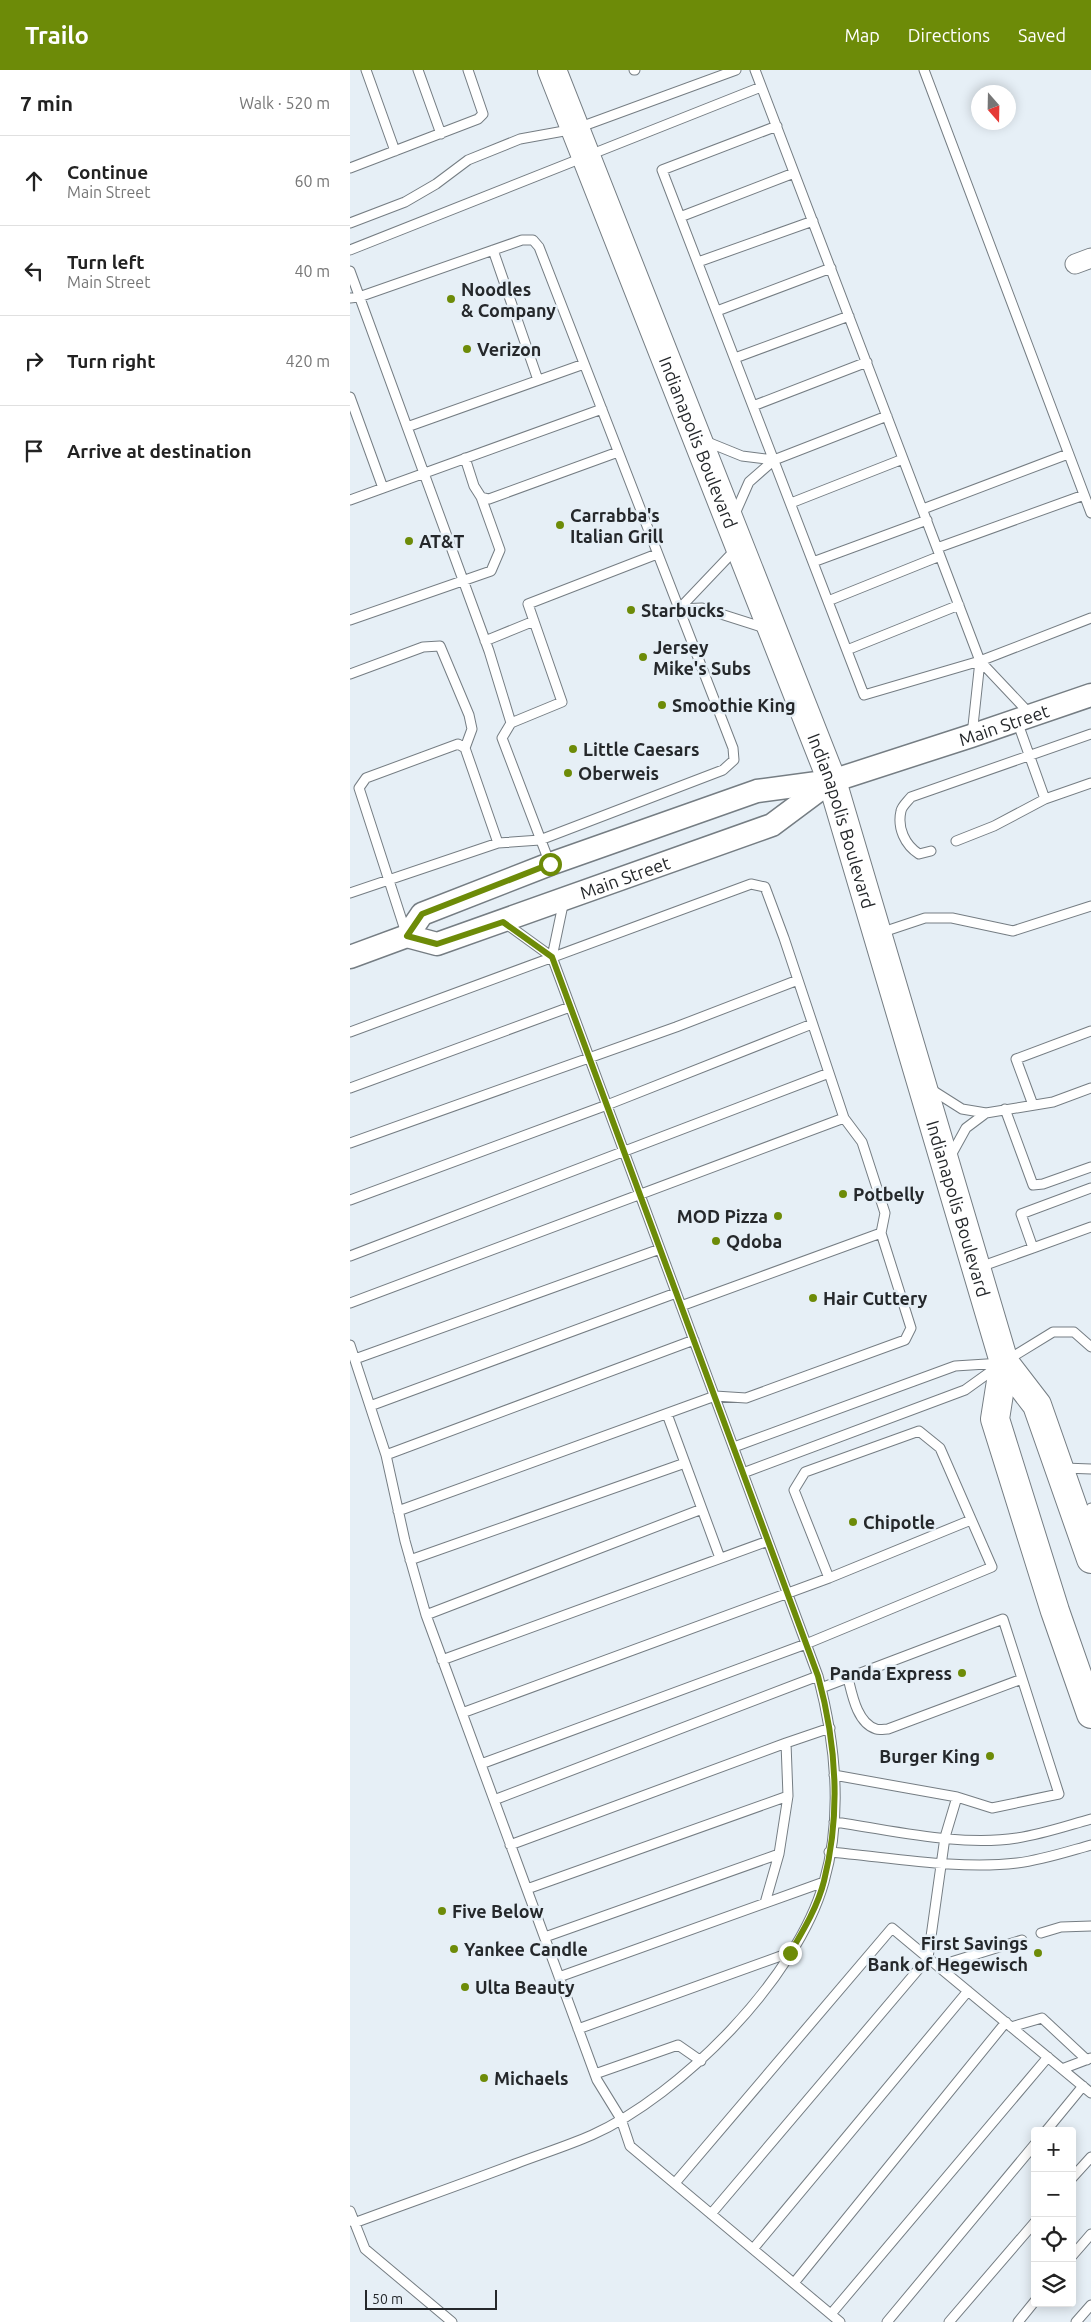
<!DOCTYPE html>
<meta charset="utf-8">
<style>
:root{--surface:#fff;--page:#f2f2f2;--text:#222;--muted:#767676;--line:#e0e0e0;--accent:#6d8b08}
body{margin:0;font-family:Ubuntu,sans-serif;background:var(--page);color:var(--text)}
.controls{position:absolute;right:15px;bottom:15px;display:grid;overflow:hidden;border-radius:5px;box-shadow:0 2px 12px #0003}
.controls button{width:45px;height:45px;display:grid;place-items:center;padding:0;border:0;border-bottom:1px solid var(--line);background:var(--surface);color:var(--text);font:25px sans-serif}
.compass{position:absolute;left:621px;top:15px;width:45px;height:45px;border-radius:50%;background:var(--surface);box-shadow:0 2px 12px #0003;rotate:160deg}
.scale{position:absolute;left:15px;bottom:12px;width:132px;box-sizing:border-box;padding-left:5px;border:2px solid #25282b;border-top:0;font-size:14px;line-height:18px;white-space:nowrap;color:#25282b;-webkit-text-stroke:4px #e6eff6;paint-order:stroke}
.stop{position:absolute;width:15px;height:15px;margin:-11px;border:4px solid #6d8b08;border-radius:50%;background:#fff}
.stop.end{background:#6d8b08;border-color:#fff;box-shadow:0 1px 5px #0008}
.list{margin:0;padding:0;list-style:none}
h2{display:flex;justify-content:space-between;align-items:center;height:65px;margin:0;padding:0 20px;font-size:21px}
h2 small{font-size:16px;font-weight:400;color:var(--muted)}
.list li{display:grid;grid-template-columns:32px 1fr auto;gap:15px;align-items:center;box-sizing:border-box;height:90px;padding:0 20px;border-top:1px solid var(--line)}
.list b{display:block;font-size:19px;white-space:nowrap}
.list p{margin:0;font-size:16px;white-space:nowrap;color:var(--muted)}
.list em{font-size:16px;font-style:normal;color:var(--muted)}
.icon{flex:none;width:28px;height:28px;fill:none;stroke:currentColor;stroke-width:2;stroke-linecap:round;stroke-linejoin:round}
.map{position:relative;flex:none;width:741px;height:2252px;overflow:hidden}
header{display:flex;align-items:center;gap:30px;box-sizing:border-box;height:70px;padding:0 25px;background:var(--accent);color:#fff}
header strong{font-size:24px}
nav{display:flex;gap:28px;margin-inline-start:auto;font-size:18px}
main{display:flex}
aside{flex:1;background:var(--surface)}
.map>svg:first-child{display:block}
</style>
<header>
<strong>Trailo</strong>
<nav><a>Map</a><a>Directions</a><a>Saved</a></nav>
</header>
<main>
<aside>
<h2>7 min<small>Walk · 520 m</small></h2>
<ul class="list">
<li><svg class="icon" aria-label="ahead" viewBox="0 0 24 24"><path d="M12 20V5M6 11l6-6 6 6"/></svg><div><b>Continue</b><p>Main Street</p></div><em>60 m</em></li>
<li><svg class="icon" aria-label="left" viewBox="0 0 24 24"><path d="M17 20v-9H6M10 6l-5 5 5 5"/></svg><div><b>Turn left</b><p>Main Street</p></div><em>40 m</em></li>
<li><svg class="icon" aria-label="right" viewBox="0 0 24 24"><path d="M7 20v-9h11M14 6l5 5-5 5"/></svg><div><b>Turn right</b></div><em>420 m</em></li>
<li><svg class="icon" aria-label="arrive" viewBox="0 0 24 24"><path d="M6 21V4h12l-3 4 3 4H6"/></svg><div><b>Arrive at destination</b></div></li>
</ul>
</aside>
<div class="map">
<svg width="741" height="2252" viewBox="0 0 741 2252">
<rect width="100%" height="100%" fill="#e6eff6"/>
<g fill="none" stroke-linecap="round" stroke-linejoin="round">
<!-- service casing -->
<g stroke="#757d83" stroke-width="11">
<path id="service" d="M 16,0 L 45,81
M 68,0 L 91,64
M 284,0 L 285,0
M 405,0 L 587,478
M 574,0 L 741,443
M 427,56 L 312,100 L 514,625 L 630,591 L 741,548
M 0,98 L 128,49 L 133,44 L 118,0
M 330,147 L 444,103
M 0,153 L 55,132 L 86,114 L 118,90 L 170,69 L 225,59 L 386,0
M 0,180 L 411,17
M 143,180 L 188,310
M 348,192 L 463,151
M 0,201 L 139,581 L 161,653 L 152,668 L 200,794
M 0,228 L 9,227 L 172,170 L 183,170 L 189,177 L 383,678 L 384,690 L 373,700 L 190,770 L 148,773 L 0,823
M 367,241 L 481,198
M 385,288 L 499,246
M 0,327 L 33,418
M 403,336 L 517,292
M 57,357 L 234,294
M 355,371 L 392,386 L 424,390
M 115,388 L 124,416 L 131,427 L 139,429 L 268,382
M 0,430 L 252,339
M 441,433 L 553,389
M 573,439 L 718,384
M 384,446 L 399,412 L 424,390 L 537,346
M 463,492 L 577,450
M 478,531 L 590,486
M 329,539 L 352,538 L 418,559
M 329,539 L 387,478
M 0,550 L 141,501 L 150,480 L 131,427
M 135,571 L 184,551
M 497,580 L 609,535
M 0,604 L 73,577 L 90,576 L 119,645 L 122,659 L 115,678
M 680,644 L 630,591 L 587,478 L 734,425
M 667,651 L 695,729
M 161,653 L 212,632 L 178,534 L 307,484
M 622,665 L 630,591
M 606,771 L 644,756 L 695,729 L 741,713
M 581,781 L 569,784 C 555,775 547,758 551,741 C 552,736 558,731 561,727 L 741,664
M 155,853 L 202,887
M 56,863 L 9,718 L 16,708 L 108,674 L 115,678 L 148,773
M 530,863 L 575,848 L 602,848 L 663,861 L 741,836
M 0,962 L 401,814 L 415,817 L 434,868 L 494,1048 L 512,1072 L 535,1143 L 531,1163 L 561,1258 L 555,1270 L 396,1328 L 365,1326 L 48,1441
M 0,1018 L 220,937
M 582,1020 L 612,1039 L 636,1043 L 703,1032 L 741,1018
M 683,1035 L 666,989 L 741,961
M 655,1039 L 683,1115 L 693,1114 L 741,1097
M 0,1073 L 326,957 L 448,910
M 600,1087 L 616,1058 L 636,1043
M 0,1130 L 257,1035 L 462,954
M 683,1178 L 741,1157
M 0,1186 L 479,1003
M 630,1197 L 683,1178 L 671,1144 L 741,1118
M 0,1233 L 494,1048
M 331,1236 L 531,1163
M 0,1275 L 36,1385 L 55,1471 L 76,1545 L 247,2010 L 271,2049 L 280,2076 L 490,2252
M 5,1289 L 310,1179
M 20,1336 L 326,1223
M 317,1344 L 370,1488
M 384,1377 L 605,1296 L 652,1293
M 36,1385 L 344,1270
M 714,1398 L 741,1399
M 393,1403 L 615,1320 L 654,1292 L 703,1262 L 724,1262 L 741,1277
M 736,1454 L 741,1438
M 60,1490 L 335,1393
M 479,1508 L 621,1450
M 76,1545 L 352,1439
M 92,1590 L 418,1471
M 498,1608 C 502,1624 507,1653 526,1659 C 529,1660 535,1659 538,1659 L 672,1609
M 471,1618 L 653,1549 L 709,1724 L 642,1738 L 607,1727 L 484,1705
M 112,1643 L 479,1508 L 444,1420 L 455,1402 L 569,1361 L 590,1378 L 642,1497 L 456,1574 L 131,1694
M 607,1727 L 595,1767 L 578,1888 L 741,2023
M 144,1730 L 468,1606
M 484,1752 C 542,1760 609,1777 667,1768 C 693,1764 716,1756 741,1749
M 160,1775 L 436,1673
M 479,1782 C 538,1787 608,1800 667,1793 C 692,1790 716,1782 741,1775
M 177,1819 L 438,1726
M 415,1833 L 429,1784 L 438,1726 L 436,1673 L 480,1658
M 691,1863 L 711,1857 L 741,1856
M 195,1867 L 429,1784
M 588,1896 L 672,1870
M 209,1907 L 474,1812
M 661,1957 L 692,1948 L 737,1990
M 228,1959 L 439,1883
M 712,1999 L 741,1988
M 245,2004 L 328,1975 L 351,1991
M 696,2061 L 733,2016
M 722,2108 L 741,2087
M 325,2113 L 542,1858 L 578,1888 L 361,2144
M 0,2141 L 15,2179 L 102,2252
M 4,2153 C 58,2133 112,2114 165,2094 C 191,2084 217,2076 242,2065 C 331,2025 447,1908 474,1812 C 493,1746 485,1671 468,1606 L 202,887 L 214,830
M 403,2179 L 618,1921
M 722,2186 L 741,2164
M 444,2213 L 656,1952
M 481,2244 L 698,1987
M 537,2252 L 685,2074
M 599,2252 L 685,2152
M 668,2252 L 685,2231
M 726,2252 L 741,2235"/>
</g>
<!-- minor casing -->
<g stroke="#757d83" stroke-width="21">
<path id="minor" d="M 725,194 L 741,188"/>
</g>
<!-- tertiary casing -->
<g stroke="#757d83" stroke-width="25">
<g id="tertiary">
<path id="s1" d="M 57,866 L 72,844 L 200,794 L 407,721 L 482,711 L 621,666 L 741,625"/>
<path id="s2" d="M 0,887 L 57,866 L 87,874 L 422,755 L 481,711"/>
</g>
</g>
<!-- trunk casing -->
<g stroke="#757d83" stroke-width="30">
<g id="trunk">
<path id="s3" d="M 202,0 L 482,711 L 654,1292 L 687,1335 L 741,1489"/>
<path d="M 654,1292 L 645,1349 L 705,1541 L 741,1644"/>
</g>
</g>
<!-- service -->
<use href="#service" stroke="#fff" stroke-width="9"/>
<!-- minor -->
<use href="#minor" stroke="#fff" stroke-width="19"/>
<!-- tertiary -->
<use href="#tertiary" stroke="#fff" stroke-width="22"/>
<!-- trunk -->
<use href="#trunk" stroke="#fff" stroke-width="28"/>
</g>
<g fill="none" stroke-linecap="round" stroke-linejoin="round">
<!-- route -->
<path stroke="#6d8b08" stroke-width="6" d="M 200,794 L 72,844 L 57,866 L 87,874 L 153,852 L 202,887 L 468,1606 C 486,1672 491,1743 474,1811 C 468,1836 453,1861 440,1883"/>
</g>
<!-- markers -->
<g fill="#6d8b08" stroke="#e6eff6" stroke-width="2">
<circle cx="101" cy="229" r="5"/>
<circle cx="117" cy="279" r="5"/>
<circle cx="210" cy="455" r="5"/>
<circle cx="59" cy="471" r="5"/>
<circle cx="281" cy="540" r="5"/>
<circle cx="293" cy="587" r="5"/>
<circle cx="312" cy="635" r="5"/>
<circle cx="223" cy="679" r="5"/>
<circle cx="218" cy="703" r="5"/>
<circle cx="493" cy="1124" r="5"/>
<circle cx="428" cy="1146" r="5"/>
<circle cx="366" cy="1171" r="5"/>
<circle cx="463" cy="1228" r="5"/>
<circle cx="503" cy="1452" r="5"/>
<circle cx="612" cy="1603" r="5"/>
<circle cx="640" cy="1686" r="5"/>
<circle cx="92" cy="1841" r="5"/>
<circle cx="104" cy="1879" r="5"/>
<circle cx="688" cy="1883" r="5"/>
<circle cx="115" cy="1917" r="5"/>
<circle cx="134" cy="2008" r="5"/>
</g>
<g text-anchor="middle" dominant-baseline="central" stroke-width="5" stroke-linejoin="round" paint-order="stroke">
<!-- poi labels -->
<g font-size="18" font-weight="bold" fill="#25282b" stroke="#e6eff6" text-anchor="start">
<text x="111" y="219">Noodles<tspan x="111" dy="21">&amp; Company</tspan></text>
<text x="127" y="279">Verizon</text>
<text x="220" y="445">Carrabba's<tspan x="220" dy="21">Italian Grill</tspan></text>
<text x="69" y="471">AT&amp;T</text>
<text x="291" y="540">Starbucks</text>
<text x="303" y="577">Jersey<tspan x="303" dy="21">Mike's Subs</tspan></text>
<text x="322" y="635">Smoothie King</text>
<text x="233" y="679">Little Caesars</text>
<text x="228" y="703">Oberweis</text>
<text x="503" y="1124">Potbelly</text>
<text x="418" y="1146" text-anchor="end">MOD Pizza</text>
<text x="376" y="1171">Qdoba</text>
<text x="473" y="1228">Hair Cuttery</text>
<text x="513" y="1452">Chipotle</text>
<text x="602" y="1603" text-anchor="end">Panda Express</text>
<text x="630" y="1686" text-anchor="end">Burger King</text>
<text x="102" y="1841">Five Below</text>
<text x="678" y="1873" text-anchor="end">First Savings<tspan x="678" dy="21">Bank of Hegewisch</tspan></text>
<text x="114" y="1879">Yankee Candle</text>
<text x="125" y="1917">Ulta Beauty</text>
<text x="144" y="2008">Michaels</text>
</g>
<!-- street labels -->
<g font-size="18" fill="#25282b" stroke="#e6eff6">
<text stroke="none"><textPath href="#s3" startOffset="400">Indianapolis Boulevard</textPath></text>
<text stroke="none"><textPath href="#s1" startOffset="640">Main Street</textPath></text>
<text stroke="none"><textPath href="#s3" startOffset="805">Indianapolis Boulevard</textPath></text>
<text stroke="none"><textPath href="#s2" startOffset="291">Main Street</textPath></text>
<text stroke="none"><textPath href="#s3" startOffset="1210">Indianapolis Boulevard</textPath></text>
</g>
</g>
</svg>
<div class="controls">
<button>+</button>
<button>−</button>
<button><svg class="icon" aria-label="locate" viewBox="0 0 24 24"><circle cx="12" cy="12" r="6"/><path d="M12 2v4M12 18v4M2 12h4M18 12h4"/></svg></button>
<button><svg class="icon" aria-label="layers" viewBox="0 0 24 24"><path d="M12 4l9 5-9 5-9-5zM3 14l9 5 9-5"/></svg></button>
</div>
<svg class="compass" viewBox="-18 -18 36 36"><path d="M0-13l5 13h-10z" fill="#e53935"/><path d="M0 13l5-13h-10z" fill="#767676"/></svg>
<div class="scale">50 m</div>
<div class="stop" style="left:200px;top:794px"></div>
<div class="stop end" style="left:440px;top:1883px"></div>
</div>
</main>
